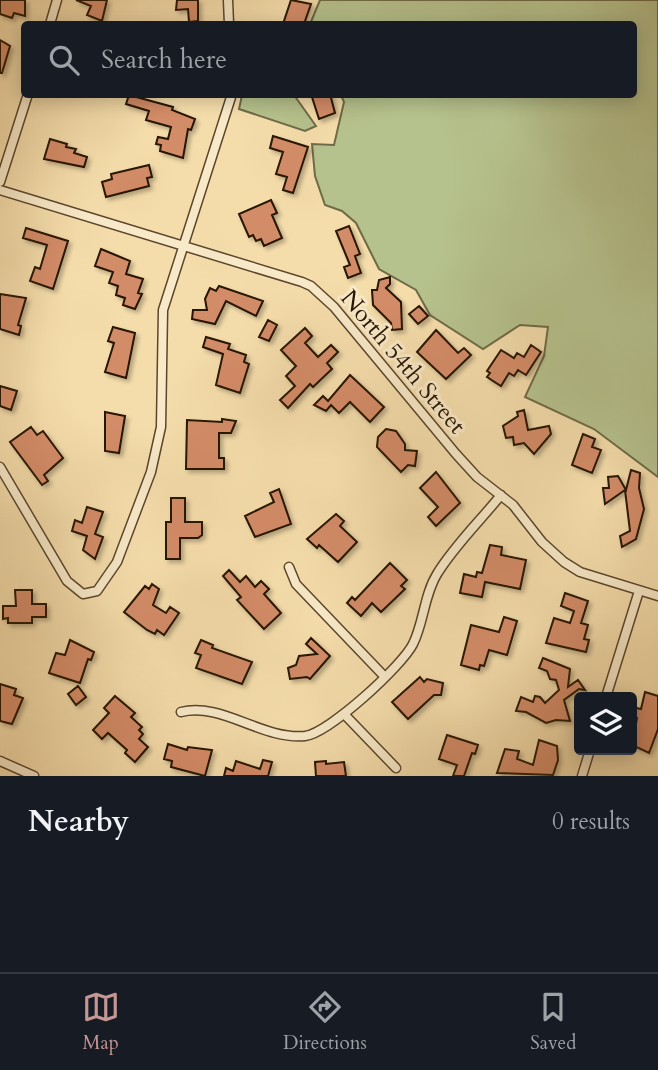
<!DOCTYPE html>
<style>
:root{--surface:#171b24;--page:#20242c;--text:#f1f3f6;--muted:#9ea1a6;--line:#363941;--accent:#c59692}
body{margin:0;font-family:Cardo,serif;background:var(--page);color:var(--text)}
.controls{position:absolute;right:21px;bottom:21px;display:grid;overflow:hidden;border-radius:7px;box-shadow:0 4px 18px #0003}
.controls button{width:63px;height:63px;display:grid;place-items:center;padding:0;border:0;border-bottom:2px solid var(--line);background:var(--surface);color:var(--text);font:35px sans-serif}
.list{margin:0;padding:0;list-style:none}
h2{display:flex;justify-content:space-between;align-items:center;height:91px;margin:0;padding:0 28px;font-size:30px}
h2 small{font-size:23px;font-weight:400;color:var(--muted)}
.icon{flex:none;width:38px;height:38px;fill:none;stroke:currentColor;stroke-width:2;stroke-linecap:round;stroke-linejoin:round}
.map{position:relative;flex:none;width:658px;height:776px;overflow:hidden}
.search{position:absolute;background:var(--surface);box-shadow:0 4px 18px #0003;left:21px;right:21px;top:21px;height:77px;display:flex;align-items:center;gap:18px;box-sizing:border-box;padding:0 24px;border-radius:7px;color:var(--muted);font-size:26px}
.sheet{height:196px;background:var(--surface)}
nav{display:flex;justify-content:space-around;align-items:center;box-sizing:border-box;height:98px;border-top:2px solid var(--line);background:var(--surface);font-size:19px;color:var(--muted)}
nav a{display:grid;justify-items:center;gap:4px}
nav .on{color:var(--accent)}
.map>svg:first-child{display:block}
</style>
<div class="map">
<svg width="658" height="776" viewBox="0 0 658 776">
<defs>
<filter id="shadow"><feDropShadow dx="3" dy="3" stdDeviation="2" flood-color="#0004"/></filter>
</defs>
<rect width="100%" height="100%" fill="#f5ddab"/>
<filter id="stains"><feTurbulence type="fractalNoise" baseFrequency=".00286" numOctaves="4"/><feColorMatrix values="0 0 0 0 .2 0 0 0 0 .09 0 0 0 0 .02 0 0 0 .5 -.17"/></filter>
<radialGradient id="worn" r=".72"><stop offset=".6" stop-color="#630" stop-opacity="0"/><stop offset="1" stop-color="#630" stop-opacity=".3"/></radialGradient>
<!-- green -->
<path fill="#b6c28d" stroke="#6f6b47" stroke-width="2" d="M 320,0 L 658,0 L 658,477 L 594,429 L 525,397 L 544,356 L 548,327 L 520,325 L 483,349 L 430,315 L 416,290 L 379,269 L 356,223 L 342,211 L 325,205 L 315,176 L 312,144 L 334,145 L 344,102 L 341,95 L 634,94 L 634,24 L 310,24 Z
M 242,95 L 294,95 L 316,126 L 305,131 L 239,109 Z"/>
<!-- building -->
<path fill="#d38c68" stroke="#281401" stroke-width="2" filter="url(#shadow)" d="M 0,0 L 25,0 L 25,16 L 14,13 L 12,18 L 0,14 Z
M 76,0 L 107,0 L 102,21 L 87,15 L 91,6 Z
M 177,0 L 198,0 L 198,21 L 189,22 L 188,9 L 176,10 Z
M 291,0 L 311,4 L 304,24 L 283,24 Z
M 0,40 L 10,46 L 2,73 L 0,73 Z
M 311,94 L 330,94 L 335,113 L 319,119 Z
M 129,95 L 173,107 L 172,110 L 195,119 L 191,130 L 188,129 L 183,158 L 160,151 L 161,145 L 156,144 L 158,137 L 168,139 L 171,127 L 146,120 L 149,111 L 126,104 Z
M 273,136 L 308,147 L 293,193 L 283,190 L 287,177 L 276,174 L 283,152 L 270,148 Z
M 50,139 L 67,144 L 66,147 L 76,149 L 74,153 L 87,157 L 84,167 L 44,159 Z
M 149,165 L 152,177 L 147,178 L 149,186 L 106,197 L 102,182 L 112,179 L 111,174 Z
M 271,200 L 277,213 L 272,215 L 282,238 L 264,246 L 261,239 L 256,241 L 253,235 L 249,237 L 239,214 Z
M 349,226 L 360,254 L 355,256 L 361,273 L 348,278 L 344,267 L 350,265 L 336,231 Z
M 26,228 L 68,241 L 53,289 L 30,281 L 35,267 L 40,269 L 47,245 L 23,238 Z
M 101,249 L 130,261 L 126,274 L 143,279 L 138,293 L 142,294 L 135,309 L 123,305 L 125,298 L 116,295 L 118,286 L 109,283 L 113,272 L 95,266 Z
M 390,277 L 390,284 L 386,288 L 401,302 L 402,329 L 392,330 L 391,323 L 373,305 L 372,290 L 377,290 L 379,280 Z
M 219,286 L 263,301 L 256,316 L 226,301 L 215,324 L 192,319 L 193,310 L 207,310 L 205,299 L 210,288 L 216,291 Z
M 0,294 L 26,298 L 18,325 L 21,326 L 19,335 L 0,329 Z
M 419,306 L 428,316 L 418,324 L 409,314 Z
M 268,320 L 277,325 L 269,341 L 259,337 Z
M 113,327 L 135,333 L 126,378 L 105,372 L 114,343 L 108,341 Z
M 305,328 L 312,336 L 305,343 L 318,357 L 331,345 L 338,352 L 327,363 L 332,369 L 313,387 L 310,384 L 288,408 L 280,400 L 295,386 L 286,376 L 296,366 L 281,350 Z
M 436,330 L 458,353 L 464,348 L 471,355 L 446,379 L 417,352 Z
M 206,337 L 230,344 L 228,349 L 246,355 L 244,362 L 249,364 L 240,393 L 216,385 L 223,354 L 203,347 Z
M 531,345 L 541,352 L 526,375 L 518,370 L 514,376 L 509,373 L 501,386 L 487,377 L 490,373 L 487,371 L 501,350 L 514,358 L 517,353 L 524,357 Z
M 350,375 L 384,407 L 370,422 L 350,402 L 339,413 L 331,405 L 326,411 L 314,405 L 323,396 L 328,401 Z
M 0,386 L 17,391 L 11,410 L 0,406 Z
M 524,410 L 528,430 L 549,426 L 551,434 L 534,454 L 524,443 L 514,445 L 513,437 L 506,438 L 503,426 L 518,416 L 517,412 Z
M 105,412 L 125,416 L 119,453 L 105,451 Z
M 222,419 L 236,421 L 231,433 L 219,433 L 219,458 L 224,458 L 224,469 L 186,469 L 187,420 L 222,422 Z
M 31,427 L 37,435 L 43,431 L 63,458 L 44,475 L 48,481 L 42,485 L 10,442 Z
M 386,429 L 396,431 L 405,444 L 405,450 L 417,451 L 415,466 L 408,465 L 401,472 L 377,447 L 378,437 Z
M 583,434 L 595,439 L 592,447 L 601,450 L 592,473 L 572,465 Z
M 631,470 L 640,473 L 639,488 L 644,509 L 636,539 L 622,547 L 620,536 L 630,531 L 625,490 L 605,504 L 603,488 L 609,488 L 608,477 L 618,476 L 626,490 Z
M 436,472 L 460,503 L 436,526 L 428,517 L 438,507 L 420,488 Z
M 279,489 L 291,524 L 255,537 L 245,516 L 274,502 L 270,493 Z
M 171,498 L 185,498 L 185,522 L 202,522 L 202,535 L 198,538 L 180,538 L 180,559 L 166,559 L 166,522 L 171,522 Z
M 87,507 L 103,512 L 95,534 L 103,537 L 95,559 L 83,550 L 87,536 L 72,531 L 75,520 L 82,523 Z
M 336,514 L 344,521 L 340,526 L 357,542 L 338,562 L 319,545 L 317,548 L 307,539 Z
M 490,545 L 502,547 L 501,555 L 526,560 L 520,589 L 485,582 L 482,597 L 460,593 L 464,574 L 476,577 L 477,572 L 482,573 Z
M 390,563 L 407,580 L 401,586 L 405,589 L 381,612 L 372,603 L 361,616 L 347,603 L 352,597 L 355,600 Z
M 229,570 L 240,582 L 246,576 L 255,587 L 261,581 L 269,589 L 264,594 L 281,613 L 264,629 L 237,600 L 241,597 L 223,576 Z
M 152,584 L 159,589 L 153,605 L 166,613 L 170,607 L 179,613 L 164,635 L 157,630 L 155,634 L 147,630 L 124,612 L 145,586 L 149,589 Z
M 15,590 L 32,590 L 32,604 L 46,604 L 46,617 L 32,617 L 32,623 L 8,623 L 8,618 L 3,619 L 3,606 L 16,606 Z
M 565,593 L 588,601 L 581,623 L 588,625 L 584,639 L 589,640 L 586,652 L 546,643 L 554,618 L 570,623 L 574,611 L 561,606 Z
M 504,617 L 517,621 L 507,655 L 489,650 L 484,666 L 480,665 L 479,670 L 461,665 L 471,625 L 499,632 Z
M 311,638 L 330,656 L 310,679 L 307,677 L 290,679 L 288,668 L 296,665 L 299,656 L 317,654 L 306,644 Z
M 70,640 L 94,652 L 91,660 L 88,659 L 80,683 L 49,673 L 56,653 L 65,655 Z
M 201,640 L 213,645 L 212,648 L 252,662 L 242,684 L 196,668 L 201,655 L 195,653 Z
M 543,658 L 570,669 L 568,687 L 578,680 L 585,690 L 579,689 L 564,700 L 570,721 L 556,720 L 546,723 L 526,712 L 516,711 L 521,697 L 533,702 L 535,696 L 540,697 L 545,703 L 559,690 L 556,680 L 550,679 L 547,671 L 539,668 Z
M 420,677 L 424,682 L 427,679 L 443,683 L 441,695 L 434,695 L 408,719 L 392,702 Z
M 0,684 L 16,689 L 14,695 L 23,698 L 12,724 L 0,721 Z
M 78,686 L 86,697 L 76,705 L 68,694 Z
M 645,692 L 658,696 L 658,729 L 649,753 L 632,745 L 637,718 L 632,717 L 632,707 L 641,709 Z
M 115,696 L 135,713 L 131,717 L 142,727 L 139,730 L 143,734 L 139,739 L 148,747 L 135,762 L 125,753 L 127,750 L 108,733 L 102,739 L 93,730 L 109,713 L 104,708 Z
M 447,735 L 478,745 L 475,754 L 472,753 L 464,776 L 453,776 L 457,765 L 439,759 Z
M 539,740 L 557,746 L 558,760 L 553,775 L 497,773 L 505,749 L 519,751 L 517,759 L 533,765 Z
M 168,744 L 187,750 L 188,747 L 212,750 L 205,776 L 171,767 L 172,761 L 164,759 Z
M 263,760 L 272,762 L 268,776 L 224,776 L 226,768 L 233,771 L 236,761 L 260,769 Z
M 326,761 L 326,764 L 344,762 L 346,776 L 316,776 L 315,762 Z"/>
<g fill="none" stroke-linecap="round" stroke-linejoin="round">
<!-- minor casing -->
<g stroke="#5b462c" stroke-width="11">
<path id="minor" d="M 228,0 L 229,24
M 50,24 L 57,0
M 0,182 L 28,94
M 0,190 L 302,282 L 311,286 L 334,307 L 456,454 L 477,477 L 513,505 L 542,542 L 564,562 L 580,572 L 658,596
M 0,467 L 67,581 L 83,594 L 97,591 L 117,562 L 151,472 L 161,427 L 163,310 L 232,94
M 289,567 L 296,584 L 384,676
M 606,697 L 639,591
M 181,712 C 222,702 262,740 305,736 C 329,733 402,666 413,644 C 424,622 424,595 437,574 C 454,546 480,521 501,495
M 344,714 L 396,768
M 0,761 L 34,776
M 582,776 L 590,750"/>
</g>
<!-- minor -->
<use href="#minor" stroke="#f8e9c8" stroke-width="8"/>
</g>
<g text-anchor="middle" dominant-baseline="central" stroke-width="6" stroke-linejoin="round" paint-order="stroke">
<!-- street labels -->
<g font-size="24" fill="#281401" stroke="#f8e9c8">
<text transform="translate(403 362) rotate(50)">North 54th Street</text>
</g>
</g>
<rect width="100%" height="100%" filter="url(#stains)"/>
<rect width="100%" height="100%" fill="url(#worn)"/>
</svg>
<div class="controls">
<button><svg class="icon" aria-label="layers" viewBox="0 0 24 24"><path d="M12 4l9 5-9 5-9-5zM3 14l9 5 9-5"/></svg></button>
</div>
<div class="search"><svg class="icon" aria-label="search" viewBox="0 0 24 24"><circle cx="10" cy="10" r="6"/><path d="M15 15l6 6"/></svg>Search here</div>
</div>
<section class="sheet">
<h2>Nearby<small>0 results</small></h2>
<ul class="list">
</ul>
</section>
<nav>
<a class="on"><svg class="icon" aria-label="map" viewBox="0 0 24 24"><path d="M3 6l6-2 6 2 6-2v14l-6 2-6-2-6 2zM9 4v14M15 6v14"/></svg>Map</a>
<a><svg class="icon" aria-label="directions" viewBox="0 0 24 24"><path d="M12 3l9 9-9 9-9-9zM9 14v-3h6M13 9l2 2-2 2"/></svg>Directions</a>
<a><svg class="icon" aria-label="saved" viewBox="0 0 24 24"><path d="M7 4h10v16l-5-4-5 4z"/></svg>Saved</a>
</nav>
